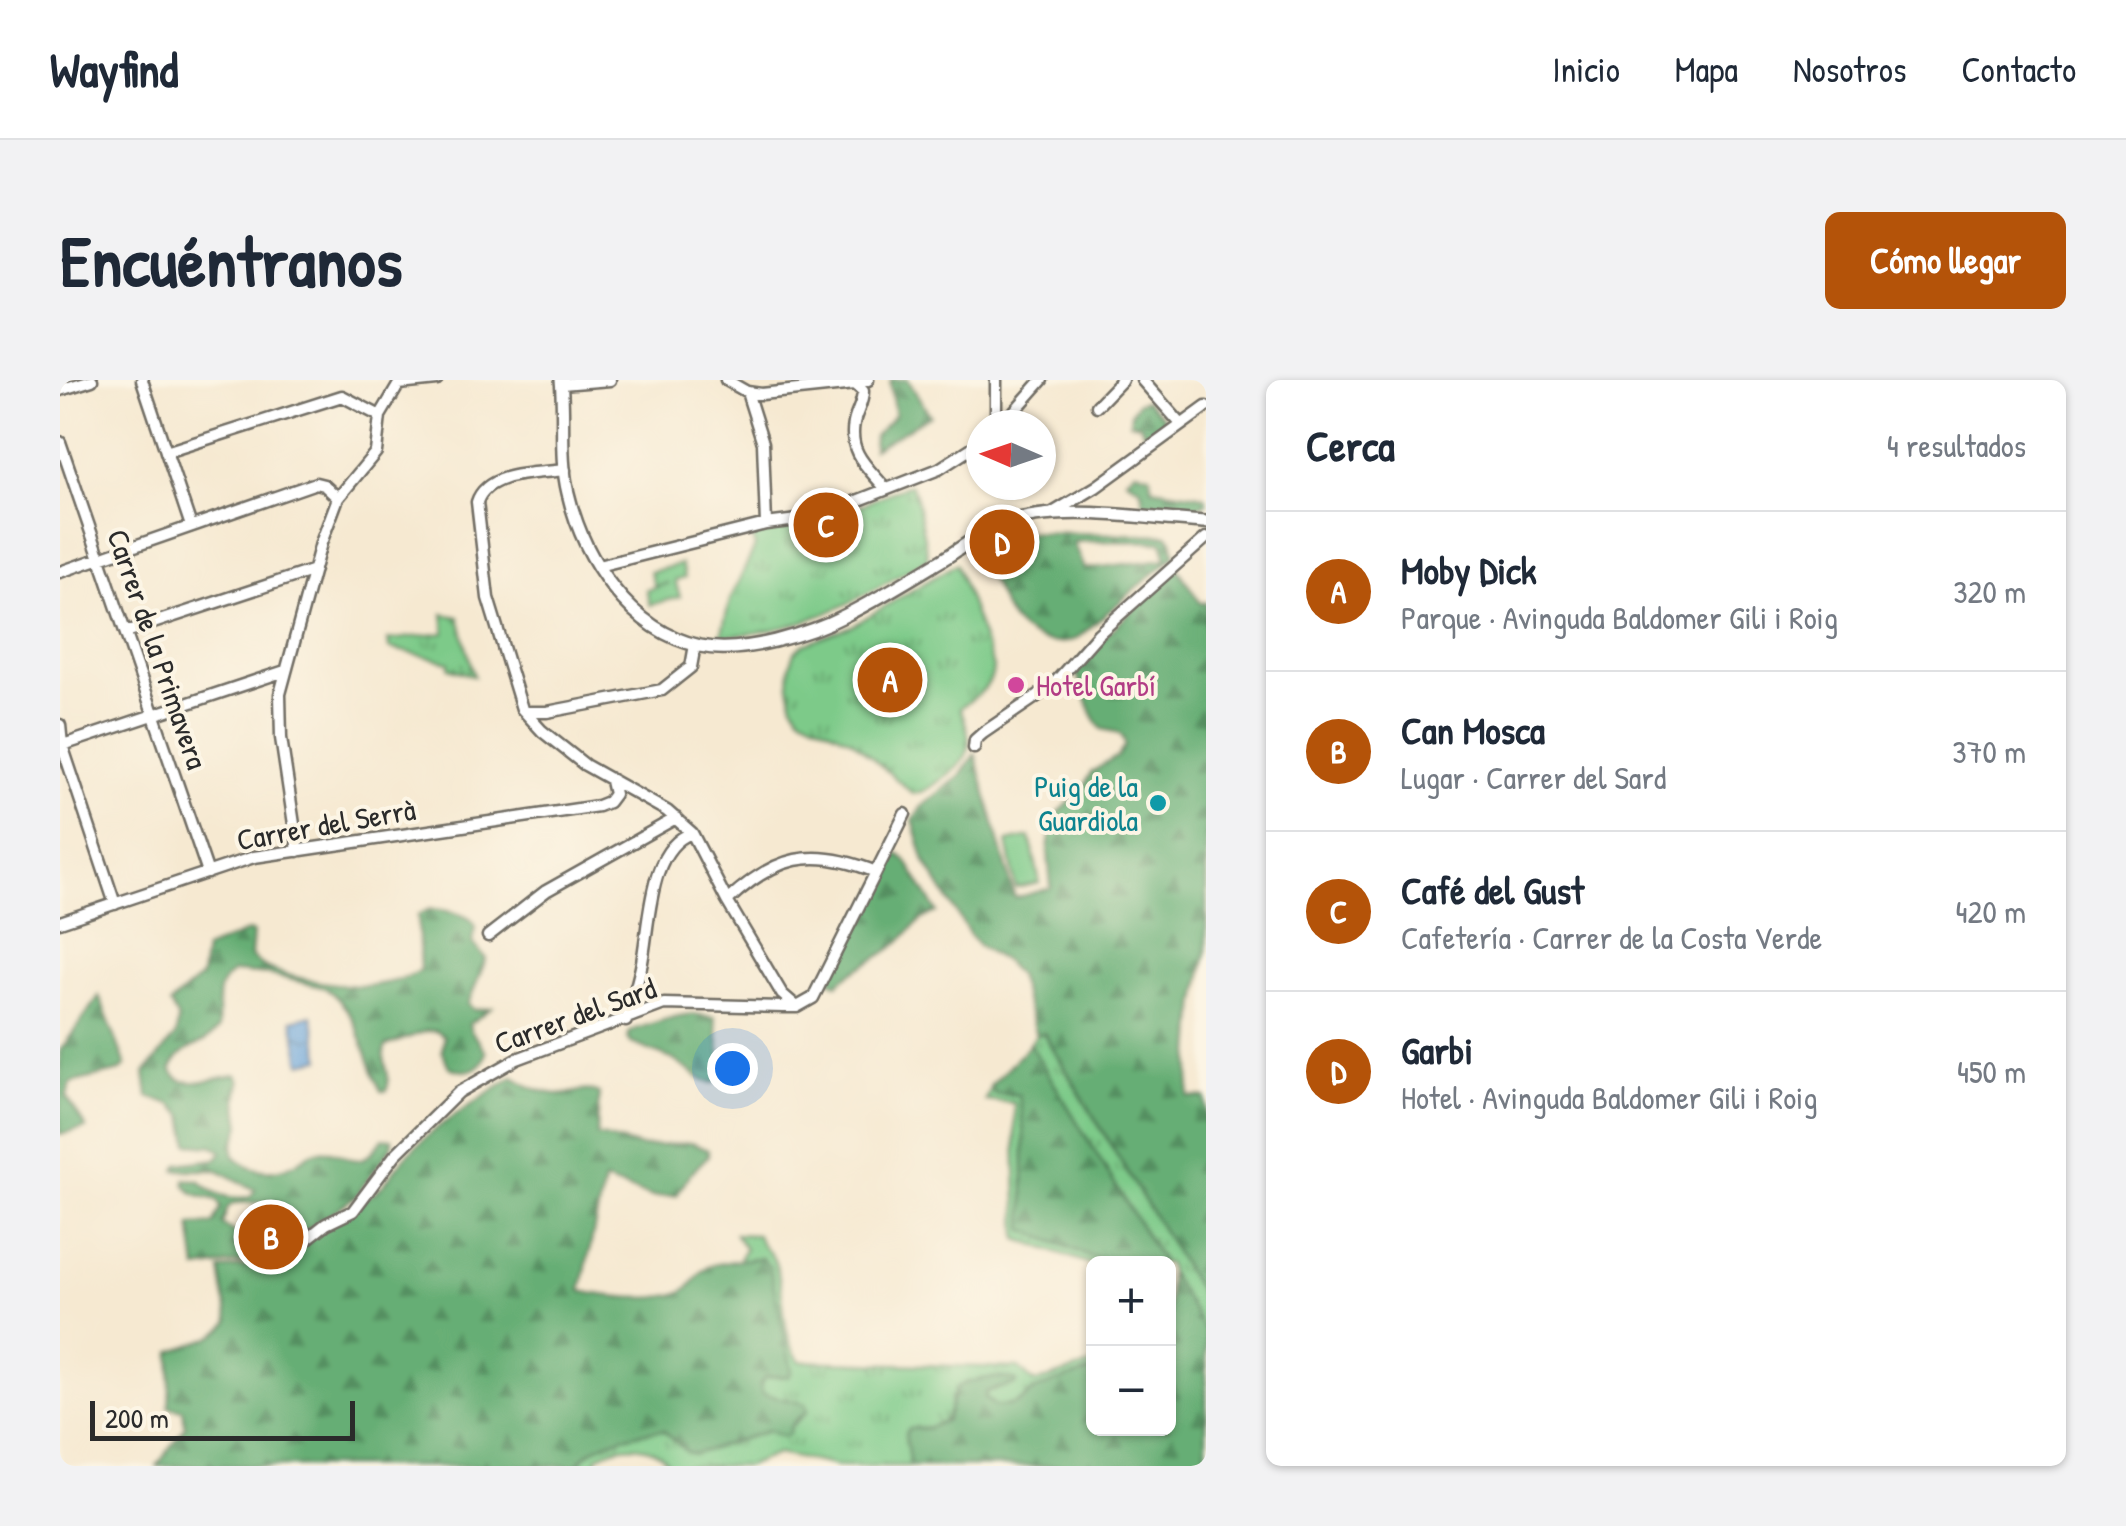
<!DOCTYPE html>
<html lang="es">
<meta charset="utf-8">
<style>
:root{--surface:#fff;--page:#f2f2f3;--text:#1f2937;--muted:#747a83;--line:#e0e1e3;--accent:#b45309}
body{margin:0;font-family:"Patrick Hand",sans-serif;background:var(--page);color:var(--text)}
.controls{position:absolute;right:30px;bottom:30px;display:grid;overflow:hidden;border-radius:15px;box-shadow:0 2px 8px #0004}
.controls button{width:90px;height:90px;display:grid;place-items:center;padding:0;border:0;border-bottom:2px solid var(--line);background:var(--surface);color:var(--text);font:50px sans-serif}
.compass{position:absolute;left:906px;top:30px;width:90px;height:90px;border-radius:50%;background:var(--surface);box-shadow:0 2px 8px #0004;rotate:272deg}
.scale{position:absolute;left:30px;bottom:25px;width:265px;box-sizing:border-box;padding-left:10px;border:5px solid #2b2b2b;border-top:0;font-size:28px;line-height:35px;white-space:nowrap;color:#2b2b2b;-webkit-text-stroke:8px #fcf5e5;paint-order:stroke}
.you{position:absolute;left:672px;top:688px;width:35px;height:35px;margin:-25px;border:8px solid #fff;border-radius:50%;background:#1a73e8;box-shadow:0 0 0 15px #1a73e833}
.badge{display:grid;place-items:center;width:65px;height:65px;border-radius:50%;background:var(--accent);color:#fff;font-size:32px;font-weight:700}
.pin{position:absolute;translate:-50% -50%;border:5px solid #fff;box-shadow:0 2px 10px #0006}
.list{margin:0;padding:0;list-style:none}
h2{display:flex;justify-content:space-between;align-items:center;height:130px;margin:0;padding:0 40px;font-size:42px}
h2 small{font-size:32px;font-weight:400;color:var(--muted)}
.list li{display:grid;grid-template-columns:65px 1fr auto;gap:30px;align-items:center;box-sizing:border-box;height:160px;padding:0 40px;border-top:2px solid var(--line)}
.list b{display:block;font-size:38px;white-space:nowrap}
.list p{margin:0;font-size:32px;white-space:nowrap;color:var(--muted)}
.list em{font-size:32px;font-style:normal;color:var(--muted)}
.map{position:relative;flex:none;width:1146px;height:1086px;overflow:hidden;border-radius:15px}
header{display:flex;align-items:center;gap:60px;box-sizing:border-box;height:140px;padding:0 50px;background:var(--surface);border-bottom:2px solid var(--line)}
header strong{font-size:48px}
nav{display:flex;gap:55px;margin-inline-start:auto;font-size:35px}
.intro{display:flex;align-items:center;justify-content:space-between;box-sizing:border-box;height:240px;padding:0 60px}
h1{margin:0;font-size:70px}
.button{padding:25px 45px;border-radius:15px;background:var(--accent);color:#fff;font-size:35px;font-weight:700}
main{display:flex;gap:60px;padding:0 60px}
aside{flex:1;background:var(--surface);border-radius:15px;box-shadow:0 2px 8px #0004}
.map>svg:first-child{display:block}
</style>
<header>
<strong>Wayfind</strong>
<nav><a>Inicio</a><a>Mapa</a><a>Nosotros</a><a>Contacto</a></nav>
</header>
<div class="intro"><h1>Encuéntranos</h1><a class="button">Cómo llegar</a></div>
<main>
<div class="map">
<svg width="1146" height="1086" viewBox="0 0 1146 1086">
<defs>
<pattern id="grass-tufts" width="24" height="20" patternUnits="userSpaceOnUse" patternTransform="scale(2.5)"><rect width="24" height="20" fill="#7dca89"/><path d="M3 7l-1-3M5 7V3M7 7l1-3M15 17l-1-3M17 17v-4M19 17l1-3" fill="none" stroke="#67a470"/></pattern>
<pattern id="forest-firs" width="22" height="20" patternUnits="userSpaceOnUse" patternTransform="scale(2.5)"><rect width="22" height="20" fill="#66ae75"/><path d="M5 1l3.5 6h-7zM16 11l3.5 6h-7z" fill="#548e60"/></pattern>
<pattern id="water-ripples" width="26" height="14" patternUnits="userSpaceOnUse" patternTransform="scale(2.5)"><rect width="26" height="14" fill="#6aa4da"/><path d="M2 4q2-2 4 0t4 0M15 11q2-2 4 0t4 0" fill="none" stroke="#5786b1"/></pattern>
</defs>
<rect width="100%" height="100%" fill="#fcf5e5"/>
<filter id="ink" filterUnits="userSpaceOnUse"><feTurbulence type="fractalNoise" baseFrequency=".01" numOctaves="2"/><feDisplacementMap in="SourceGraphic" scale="20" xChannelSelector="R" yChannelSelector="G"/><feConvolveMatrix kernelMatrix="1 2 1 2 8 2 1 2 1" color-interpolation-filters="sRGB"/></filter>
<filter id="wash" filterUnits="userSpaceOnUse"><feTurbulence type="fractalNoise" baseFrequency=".0048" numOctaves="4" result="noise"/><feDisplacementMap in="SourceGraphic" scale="40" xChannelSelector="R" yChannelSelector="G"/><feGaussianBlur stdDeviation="2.25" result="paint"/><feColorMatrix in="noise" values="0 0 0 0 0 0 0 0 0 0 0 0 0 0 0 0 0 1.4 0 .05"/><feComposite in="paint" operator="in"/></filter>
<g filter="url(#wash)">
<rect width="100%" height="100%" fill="#f6e9d1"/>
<!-- grass -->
<path fill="url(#grass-tufts)" stroke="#547a5a" stroke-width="2.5" d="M 850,104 L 855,113 L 868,178 C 799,220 744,253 661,256 L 670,220 L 695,167 L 691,152 L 755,145 Z
M 896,184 L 933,287 C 933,307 915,317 900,328 C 913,363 915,377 882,399 C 872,406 865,413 853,414 L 792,360 L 740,335 L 733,324 L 729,306 L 730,286 L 735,272 L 743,264 L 792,246 Z
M 383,234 L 399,237 L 414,296 L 389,288 L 389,282 L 329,268 L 328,260 L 385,253 Z
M 983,653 L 1146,923 L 1146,952 L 1109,892 L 1108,884 L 1103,883 L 970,664 L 976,655 Z
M 931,705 L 934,713 L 959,715 L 964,756 L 964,850 L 1047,883 L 1033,885 L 958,859 L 954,723 L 925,720 Z
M 675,854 L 697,855 C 700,867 710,870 714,880 C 727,911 719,955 740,981 L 959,988 L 974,1003 L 1033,984 L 1033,991 C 1015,996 995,1001 978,1009 C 960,1018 959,1027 934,1026 L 925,1017 L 926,1011 L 955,1004 L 956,1001 L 891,1017 C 890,1040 880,1050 856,1047 L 845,1054 L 850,1086 L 778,1086 L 717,1074 L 687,1086 L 610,1086 C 595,1061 561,1063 538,1076 L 534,1086 L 518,1086 C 531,1060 576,1053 603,1050 L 627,1072 L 635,1074 L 708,1051 L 729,1048 L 747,1032 L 745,1024 L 703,1014 L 700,1004 L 705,997 L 729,996 L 694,878 L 677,882 L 685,869 Z"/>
<!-- forest -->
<path fill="url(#forest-firs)" stroke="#486c50" stroke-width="2.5" fill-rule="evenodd" d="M 831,0 L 848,0 L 870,35 L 813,69 L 814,56 L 834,36 C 835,22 828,13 831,0 Z
M 1086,20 L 1103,36 L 1105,42 L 1084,53 L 1080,44 L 1070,42 L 1071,33 L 1078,22 Z
M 1075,91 L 1090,94 L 1092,108 L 1145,116 L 1146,123 L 1137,127 L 1083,123 L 1081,109 L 1066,99 Z
M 963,152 L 1108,155 L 1112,160 L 1115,175 L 1020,256 C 997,272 963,257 948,235 C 940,224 937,209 929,198 L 929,193 L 946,182 L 948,160 ZM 1038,161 L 1102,162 L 1107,179 L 1024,189 L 1013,162 Z
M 1117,187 L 1141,224 L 1146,222 L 1146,570 L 1135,633 L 1129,717 L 1146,718 L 1146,923 L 984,653 L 976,655 L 957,595 L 945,582 L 919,566 L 910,555 L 865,482 L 853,440 L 862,426 L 900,396 L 915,374 L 955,518 L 991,508 L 988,471 L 992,443 L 998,433 L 1024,409 L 1031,392 L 1058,376 L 1065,365 C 1063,350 1053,352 1042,349 C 1030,338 1025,308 1015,291 L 1022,279 Z
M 837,473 L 846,480 L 877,532 C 853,540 851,554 833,567 C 815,581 794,588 777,604 L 769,599 Z
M 370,529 C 380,529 413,534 415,546 C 416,552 412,557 412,562 L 426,579 L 408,624 L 414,630 L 431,628 L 409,644 L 411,651 L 426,672 C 422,691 405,695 389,687 L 382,671 L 384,657 L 376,651 L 366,651 L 326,666 C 319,681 334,695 326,711 L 321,711 C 302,674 302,633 265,608 L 211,595 L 174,592 C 151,607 160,624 158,649 C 145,668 120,665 111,689 C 121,714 156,696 177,695 L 180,701 L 177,721 L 181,745 L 174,766 L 174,776 C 190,791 213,795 233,784 C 240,781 247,774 254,772 C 287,762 294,803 323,758 L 332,759 L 332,766 L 296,816 L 237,857 L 230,852 L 221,824 L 218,822 L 174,823 L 168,827 L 162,844 L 192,863 L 193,868 L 186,882 L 137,889 L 131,845 L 153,844 L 161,828 L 157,820 L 134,814 L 125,805 L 125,799 L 139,800 C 155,815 168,820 190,817 L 195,810 L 158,790 L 116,790 L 119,784 L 156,779 L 162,772 L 154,766 L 129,764 L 124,736 L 111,724 L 88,717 L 85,693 L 116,655 L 118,640 L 110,624 L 141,597 L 145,569 L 189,551 L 193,553 L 191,576 C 203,596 282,607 306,606 C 323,604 347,600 360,590 L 358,535 Z
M 39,616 L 66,685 L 60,691 L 10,703 L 7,717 L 26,748 L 0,754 L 0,671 Z
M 633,634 L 655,637 L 661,676 L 659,699 L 654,703 L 644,701 L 612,679 L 571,663 L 568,658 L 570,651 C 591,644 611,636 633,634 Z
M 970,664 L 1099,877 L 1103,883 L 1047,883 L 964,850 L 964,756 L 959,715 L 933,713 L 931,705 Z
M 453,697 C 468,706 481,713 499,714 C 513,715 526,706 539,713 L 537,755 L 581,767 L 631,763 L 648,770 L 648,776 L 629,795 L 617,815 L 593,817 L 544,801 L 521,911 C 547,917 601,923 625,910 C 635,904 638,892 647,887 C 654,883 694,878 702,878 L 710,888 L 732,991 L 729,996 L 705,997 L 700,1005 L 703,1014 L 745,1024 L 747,1032 C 738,1038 729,1043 729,1054 L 724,1057 L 707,1051 L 635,1074 L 627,1072 L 603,1050 C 576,1053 531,1060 517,1086 L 97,1086 L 125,1047 L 123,1030 L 109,1027 L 111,972 C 131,963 157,960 169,941 L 160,890 L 220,881 L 306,817 C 323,812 332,791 344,778 C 375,745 416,721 453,697 Z
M 1109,892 L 1146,952 L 1146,1086 L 850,1086 L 845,1054 L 848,1049 L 868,1048 L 886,1040 L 896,1008 C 911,998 940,995 956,1001 L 955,1004 L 926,1012 L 925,1017 L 934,1026 C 959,1028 960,1019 978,1009 C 995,1001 1015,996 1033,991 L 1034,1048 L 1108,1048 Z"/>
<!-- garden -->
<path fill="#7dca89" stroke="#547a5a" stroke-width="2.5" d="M 621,184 L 625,198 L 615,201 L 620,217 L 590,225 L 586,210 L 609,203 L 594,206 L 590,192 Z
M 970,457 L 980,503 L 956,508 L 947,462 Z"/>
<!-- water -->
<path fill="url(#water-ripples)" stroke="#4a6882" stroke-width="2.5" d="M 252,635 L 261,679 L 241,683 L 232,640 Z"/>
</g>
<g filter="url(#ink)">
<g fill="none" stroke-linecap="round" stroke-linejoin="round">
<!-- minor casing -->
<g stroke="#726e65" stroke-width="15">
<path id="minor" d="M 82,0 L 131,146
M 666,0 L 687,12 L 701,14 L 795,4 L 808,0
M 936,0 L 936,44
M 1082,0 L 1121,44
M 502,4 L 550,0
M 795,4 L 803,11 C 803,24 796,32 794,43 C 788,74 809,88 825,108
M 0,10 L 32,0
M 687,12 L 703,63 L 706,144
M 1037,26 L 1062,0
M 320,36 L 339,4 L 377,0
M 937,43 L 951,35 L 982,0
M 0,62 L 148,493
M 106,72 L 282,16 L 320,36 L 316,72 L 278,118 L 261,163 L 220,314 L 221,358 L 238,471
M 505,90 C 477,94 427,91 417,122 L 428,218 L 462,329 L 482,351 L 525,385 L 607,431 L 632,453 L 667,521 L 722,614 L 737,627
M 991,134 L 1036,107 L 1146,27
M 538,186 L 706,144 L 753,138 L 879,89 L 921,62
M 0,192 L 256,103 L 264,105 L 278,118
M 66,252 L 254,190
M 465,332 L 487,332 L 602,310 L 631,287 L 635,265
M 0,345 L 2,365 L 55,524
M 0,366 L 225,291
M 914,368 L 915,360 L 923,353 L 992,306 L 1038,254 L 1146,158
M 667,521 C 715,476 752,466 816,492
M 0,542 L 194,477 L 538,426 L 548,422 L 554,414 L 551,401
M 428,556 L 486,511 L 616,438
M 566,641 C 571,623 577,606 581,587 C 590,548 587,468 632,453
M 220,880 L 266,844 L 293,831 L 335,775 L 399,712 L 457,679 L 604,624 L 723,627 L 737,627 L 753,618 L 845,434"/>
</g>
<!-- tertiary casing -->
<g stroke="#726e65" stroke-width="16">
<path id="tertiary" d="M 501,0 C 505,37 499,77 508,113 C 523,178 570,251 640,266 C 682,275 749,254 786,235 C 820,218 852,198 885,178 C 903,167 922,151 943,144 C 998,123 1087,139 1146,142"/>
</g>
<!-- minor -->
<use href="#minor" stroke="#fff" stroke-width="10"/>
<!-- tertiary -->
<use href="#tertiary" stroke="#fff" stroke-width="11"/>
</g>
</g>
<!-- markers -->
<circle fill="#d1479c" stroke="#fcf5e5" stroke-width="4" cx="956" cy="305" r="10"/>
<circle fill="#0f9aa8" stroke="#fcf5e5" stroke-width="4" cx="1098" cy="423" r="10"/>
<g text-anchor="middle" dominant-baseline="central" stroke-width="8" stroke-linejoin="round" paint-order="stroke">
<!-- street labels -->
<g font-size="30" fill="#2b2b2b" stroke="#fcf5e5">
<text transform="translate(98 269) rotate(71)">Carrer de la Primavera</text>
<text transform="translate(266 444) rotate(-10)">Carrer del Serrà</text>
<text transform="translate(515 635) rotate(-20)">Carrer del Sard</text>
</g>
<!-- hotel labels -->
<g font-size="30" fill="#b23c85" stroke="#fcf5e5" text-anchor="start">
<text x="976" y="305">Hotel Garbí</text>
</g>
<!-- culture labels -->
<g font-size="30" fill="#0d838f" stroke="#fcf5e5" text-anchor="end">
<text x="1078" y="406">Puig de la<tspan x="1078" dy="34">Guardiola</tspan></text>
</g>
</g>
</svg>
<div class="controls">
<button>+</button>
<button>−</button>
</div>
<svg class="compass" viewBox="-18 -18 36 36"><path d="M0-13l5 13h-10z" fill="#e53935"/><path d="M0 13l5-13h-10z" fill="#747a83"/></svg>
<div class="scale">200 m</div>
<div class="you"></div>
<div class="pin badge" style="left:830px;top:300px">A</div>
<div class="pin badge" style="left:211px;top:857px">B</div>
<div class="pin badge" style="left:766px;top:145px">C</div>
<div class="pin badge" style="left:942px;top:162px">D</div>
</div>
<aside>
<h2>Cerca<small>4 resultados</small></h2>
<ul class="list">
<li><span class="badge">A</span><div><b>Moby Dick</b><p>Parque · Avinguda Baldomer Gili i Roig</p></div><em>320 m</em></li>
<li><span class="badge">B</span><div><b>Can Mosca</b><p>Lugar · Carrer del Sard</p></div><em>370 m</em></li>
<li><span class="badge">C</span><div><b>Café del Gust</b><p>Cafetería · Carrer de la Costa Verde</p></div><em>420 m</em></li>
<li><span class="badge">D</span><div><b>Garbi</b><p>Hotel · Avinguda Baldomer Gili i Roig</p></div><em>450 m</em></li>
</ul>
</aside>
</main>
